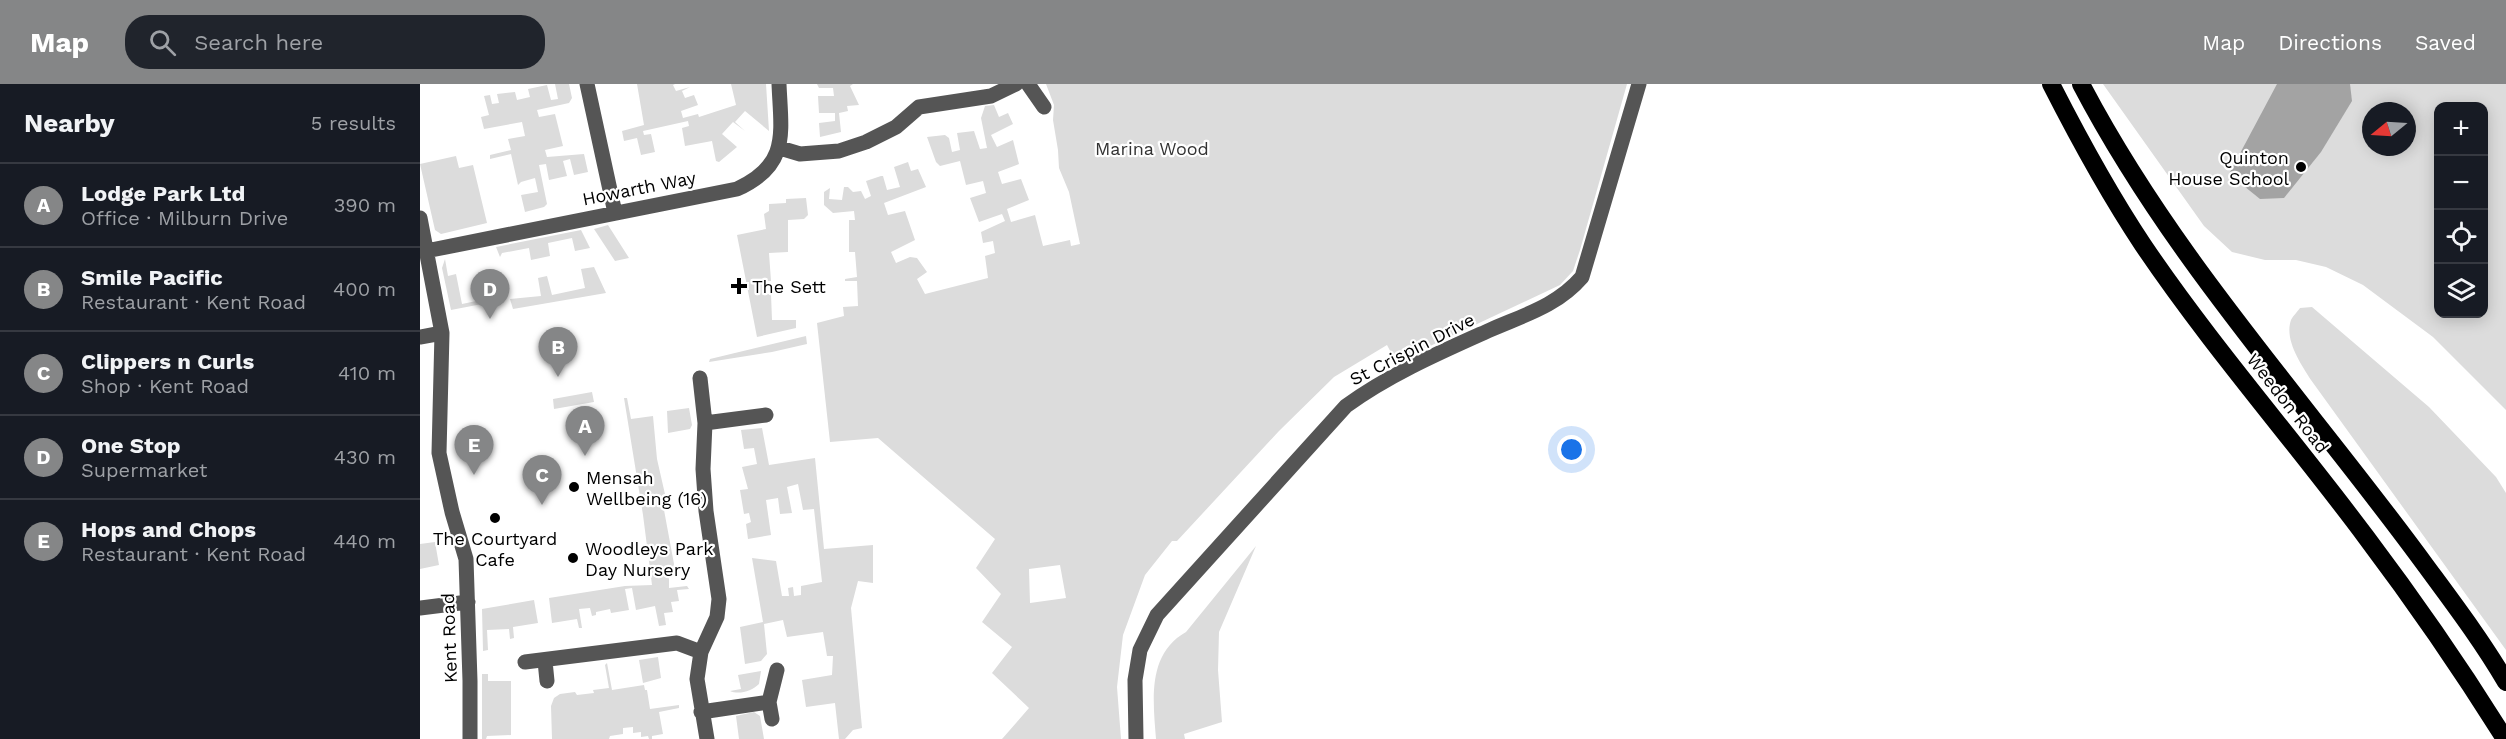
<!DOCTYPE html>
<meta charset="utf-8">
<style>
:root{--surface:#171b24;--page:#20242c;--text:#f1f3f6;--muted:#9ea1a6;--line:#363941;--accent:#858687}
body{margin:0;font-family:"Work Sans",sans-serif;background:var(--page);color:var(--text)}
.controls{position:absolute;right:18px;top:18px;display:grid;overflow:hidden;border-radius:12px;box-shadow:0 3px 15px #0003}
.controls button{width:54px;height:54px;display:grid;place-items:center;padding:0;border:0;border-bottom:2px solid var(--line);background:var(--surface);color:var(--text);font:30px sans-serif}
.compass{position:absolute;left:1942px;top:18px;width:54px;height:54px;border-radius:50%;background:var(--surface);box-shadow:0 3px 15px #0003;rotate:252deg}
.you{position:absolute;left:1152px;top:366px;width:21px;height:21px;margin:-15px;border:4px solid #fff;border-radius:50%;background:#1a73e8;box-shadow:0 0 0 9px #1a73e833}
.badge{display:grid;place-items:center;width:39px;height:39px;border-radius:50%;background:var(--accent);color:#fff;font-size:20px;font-weight:700}
.pin{position:absolute;translate:-50% -50px;filter:drop-shadow(0 2px 3px #0008)}
.pin::after{content:'';position:absolute;top:32px;width:21px;height:18px;background:inherit;clip-path:polygon(0 0,100% 0,50% 100%)}
.list{margin:0;padding:0;list-style:none}
h2{display:flex;justify-content:space-between;align-items:center;height:78px;margin:0;padding:0 24px;font-size:26px}
h2 small{font-size:20px;font-weight:400;color:var(--muted)}
.list li{display:grid;grid-template-columns:39px 1fr auto;gap:18px;align-items:center;box-sizing:border-box;height:84px;padding:0 24px;border-top:2px solid var(--line)}
.list b{display:block;font-size:22px;white-space:nowrap}
.list p{margin:0;font-size:20px;white-space:nowrap;color:var(--muted)}
.list em{font-size:20px;font-style:normal;color:var(--muted)}
.icon{flex:none;width:33px;height:33px;fill:none;stroke:currentColor;stroke-width:2;stroke-linecap:round;stroke-linejoin:round}
.map{position:relative;flex:none;width:2086px;height:655px;overflow:hidden}
header{display:flex;align-items:center;gap:36px;box-sizing:border-box;height:84px;padding:0 30px;background:var(--accent);color:#fff}
header strong{font-size:28px}
nav{display:flex;gap:33px;margin-inline-start:auto;font-size:21px}
.search{width:420px;height:54px;background:var(--page);display:flex;align-items:center;gap:15px;box-sizing:border-box;padding:0 21px;border-radius:24px;color:var(--muted);font-size:22px}
main{display:flex}
aside{flex:1;background:var(--surface)}
.map>svg:first-child{display:block}
</style>
<header>
<strong>Map</strong>
<div class="search"><svg class="icon" aria-label="search" viewBox="0 0 24 24"><circle cx="10" cy="10" r="6"/><path d="M15 15l6 6"/></svg>Search here</div>
<nav><a>Map</a><a>Directions</a><a>Saved</a></nav>
</header>
<main>
<aside>
<h2>Nearby<small>5 results</small></h2>
<ul class="list">
<li><span class="badge">A</span><div><b>Lodge Park Ltd</b><p>Office · Milburn Drive</p></div><em>390 m</em></li>
<li><span class="badge">B</span><div><b>Smile Pacific</b><p>Restaurant · Kent Road</p></div><em>400 m</em></li>
<li><span class="badge">C</span><div><b>Clippers n Curls</b><p>Shop · Kent Road</p></div><em>410 m</em></li>
<li><span class="badge">D</span><div><b>One Stop</b><p>Supermarket</p></div><em>430 m</em></li>
<li><span class="badge">E</span><div><b>Hops and Chops</b><p>Restaurant · Kent Road</p></div><em>440 m</em></li>
</ul>
</aside>
<div class="map">
<svg width="2086" height="655" viewBox="0 0 2086 655">
<rect width="100%" height="100%" fill="#fff"/>
<!-- green -->
<path fill="#dcdcdc" fill-rule="evenodd" d="M 135,0 L 149,0 L 152,14 L 149,19 L 117,26 L 119,33 L 135,30 L 143,62 L 125,66 L 127,73 L 164,70 L 168,88 L 154,91 L 150,75 L 143,77 L 147,92 L 129,96 L 126,80 L 119,81 L 127,120 L 124,123 L 105,128 L 101,111 L 118,108 L 115,94 L 101,98 L 98,101 L 91,70 L 70,75 L 70,71 L 91,66 L 88,55 L 105,52 L 102,38 L 64,45 L 61,33 L 69,31 L 64,12 L 70,11 L 72,20 L 79,19 L 77,10 L 95,8 L 97,16 L 110,13 L 108,5 L 127,1 L 131,16 L 138,15 Z
M 217,0 L 255,0 L 253,1 L 256,7 L 270,3 L 262,7 L 265,14 L 274,11 L 278,21 L 261,27 L 263,34 L 278,30 L 279,33 L 316,21 L 311,0 L 346,0 L 349,47 L 325,27 L 315,38 L 325,47 L 313,38 L 302,50 L 317,63 L 299,78 L 296,77 L 292,57 L 265,62 L 262,44 L 269,42 L 268,37 L 223,47 L 224,51 L 231,50 L 235,68 L 221,71 L 217,54 L 204,57 L 202,47 L 224,41 Z
M 397,0 L 433,0 L 430,2 L 439,21 L 427,22 L 428,27 L 419,29 L 421,48 L 400,53 L 399,39 L 415,37 L 415,29 L 399,29 L 398,12 L 414,12 L 413,4 L 399,4 Z
M 626,0 L 1207,0 L 1160,166 L 1153,187 L 1140,201 L 976,278 L 967,261 L 914,293 L 859,347 L 757,457 L 752,457 L 725,491 L 703,551 L 697,603 L 701,655 L 582,655 L 609,624 L 572,589 L 592,563 L 562,538 L 581,510 L 556,484 L 575,455 L 458,354 L 410,358 L 397,239 L 424,232 L 423,223 L 438,222 L 437,197 L 425,197 L 425,195 L 437,193 L 435,168 L 429,168 L 429,136 L 435,136 L 434,127 L 413,129 L 404,121 L 404,108 L 410,104 L 409,115 L 422,116 L 424,103 L 428,103 L 433,108 L 441,107 L 445,115 L 451,112 L 446,97 L 461,92 L 463,92 L 467,106 L 480,103 L 474,83 L 488,78 L 491,87 L 498,85 L 506,103 L 464,119 L 468,131 L 485,127 L 495,156 L 471,168 L 476,179 L 490,173 L 497,174 L 507,188 L 497,195 L 505,210 L 568,194 L 565,172 L 575,169 L 573,157 L 563,159 L 561,148 L 585,137 L 582,130 L 559,138 L 550,114 L 566,109 L 563,97 L 546,101 L 540,77 L 520,82 L 516,78 L 507,53 L 525,51 L 529,54 L 532,68 L 540,66 L 537,49 L 554,47 L 560,65 L 567,64 L 561,34 L 565,22 L 574,21 L 579,33 L 588,29 L 593,40 L 571,51 L 577,63 L 593,56 L 599,80 L 578,88 L 582,100 L 601,95 L 609,116 L 587,125 L 591,138 L 615,131 L 623,162 L 650,156 L 651,162 L 660,160 L 649,108 L 639,84 L 638,66 L 633,36 L 634,21 ZM 640,481 L 646,514 L 610,519 L 609,485 Z
M 1683,0 L 2086,0 L 2086,326 L 2013,253 L 1943,201 L 1906,183 L 1876,176 L 1845,176 L 1812,168 L 1784,142 ZM 2018,22 L 2064,22 L 2064,230 L 2018,230 ZM 1951,27 L 1987,27 L 1987,63 L 1951,63 Z
M 36,72 L 39,84 L 53,81 L 67,139 L 21,150 L 15,146 L 0,80 Z
M 386,114 L 388,131 L 384,135 L 368,136 L 368,168 L 349,169 L 351,197 L 345,197 L 346,210 L 351,210 L 352,236 L 376,236 L 376,244 L 337,253 L 317,151 L 346,145 L 344,130 L 349,127 L 349,120 L 366,119 L 366,115 Z
M 188,141 L 209,174 L 195,177 L 174,145 Z
M 161,146 L 170,164 L 155,167 L 152,154 L 128,159 L 130,172 L 111,176 L 109,164 L 82,169 L 80,173 L 76,163 Z
M 25,175 L 28,192 L 36,190 L 42,220 L 61,216 L 62,220 L 31,226 L 22,184 Z
M 174,183 L 186,209 L 93,225 L 90,215 L 121,212 L 118,194 L 127,192 L 132,211 L 165,204 L 161,185 Z
M 1892,223 L 2009,323 L 2076,393 L 2086,409 L 2086,566 L 1891,296 C 1881,280 1864,256 1871,236 C 1873,232 1878,227 1880,224 Z
M 386,252 L 387,260 L 352,268 L 289,278 L 290,275 Z
M 172,308 L 174,318 L 134,325 L 133,315 Z
M 204,314 L 207,314 L 211,335 L 233,332 L 237,375 L 247,419 L 244,422 L 244,426 L 254,480 L 253,488 L 249,490 L 249,504 L 267,502 L 269,505 L 257,506 L 259,517 L 251,518 L 253,528 L 244,529 L 246,541 L 239,542 L 235,522 L 216,526 L 212,504 L 205,505 L 209,526 L 191,529 L 190,525 L 176,528 L 176,531 L 172,532 L 170,524 L 159,525 L 162,544 L 159,544 L 157,535 L 132,539 L 129,514 L 205,502 L 232,501 L 223,431 Z
M 269,324 L 272,341 L 270,345 L 248,349 L 247,327 Z
M 342,344 L 349,381 L 395,374 L 404,465 L 453,461 L 453,499 L 438,497 L 431,524 L 442,644 L 433,646 L 425,655 L 419,655 L 415,619 L 386,623 L 382,596 L 412,591 L 413,572 L 407,572 L 403,548 L 367,553 L 363,536 L 344,540 L 347,570 L 341,577 L 325,580 L 320,543 L 343,538 L 332,474 L 356,477 L 362,512 L 369,512 L 368,504 L 373,503 L 374,512 L 381,511 L 381,502 L 402,498 L 394,425 L 383,426 L 378,400 L 367,403 L 372,429 L 360,430 L 358,414 L 346,416 L 351,451 L 328,455 L 326,440 L 331,438 L 329,429 L 324,430 L 320,406 L 328,405 L 322,383 L 337,380 L 334,364 L 324,365 L 321,346 Z
M 15,458 L 19,481 L 0,485 L 0,460 Z
M 836,462 L 799,548 L 798,586 L 802,638 L 764,650 L 765,655 L 736,655 C 733,616 727,570 766,548 Z
M 114,516 L 118,539 L 93,543 L 94,554 L 90,555 L 89,545 L 67,546 L 68,566 L 63,567 L 62,525 Z
M 238,573 L 241,594 L 223,599 L 219,576 Z
M 187,579 L 192,606 L 224,601 L 225,606 L 227,606 L 230,625 L 259,621 L 259,624 L 239,628 L 243,650 L 232,652 L 232,655 L 229,655 L 228,652 L 221,653 L 221,648 L 213,649 L 213,643 L 203,644 L 203,650 L 190,652 L 189,655 L 132,655 L 131,622 L 134,614 L 140,610 L 155,608 L 157,611 L 174,609 L 173,606 L 189,604 L 185,581 Z
M 341,587 L 339,600 C 332,607 319,611 310,607 L 321,605 L 318,591 Z
M 62,590 L 68,590 L 68,597 L 91,597 L 91,651 L 67,652 L 66,655 L 62,655 Z
M 334,628 L 340,632 L 344,655 L 319,655 L 316,632 Z"/>
<!-- water -->
<path fill="#a3a3a3" d="M 1857,0 L 1930,0 L 1932,17 L 1901,68 L 1864,114 L 1840,115 L 1809,90 Z"/>
<g fill="none" stroke-linecap="round" stroke-linejoin="round">
<!-- minor -->
<path stroke="#555" stroke-width="15" d="M 167,0 L 195,129
M 608,0 L 624,23
M 360,64 L 380,70 L 419,67 L 446,58 L 476,43 L 499,23 L 571,12 L 596,0
M 0,134 L 22,249 L 19,369 L 32,428 L 46,475 L 50,597 L 50,655
M 6,167 L 317,105 C 370,81 361,49 359,0
M 0,253 L 22,249
M 280,294 L 285,339 L 283,385 L 286,427 L 299,515 L 297,533 L 281,568 L 277,595 L 287,655
M 285,339 L 346,331
M 0,524 L 48,518
M 125,577 L 127,597
M 105,578 L 257,559 L 281,568
M 281,628 L 349,618
M 352,635 L 349,618 L 357,586
M 716,655 L 715,596 L 720,566 L 737,531 L 926,322 C 970,290 1021,268 1070,246 C 1104,231 1137,222 1162,193 L 1219,0"/>
<!-- highway -->
<path stroke="#000" stroke-width="18" d="M 1631,0 C 1659,55 1689,110 1723,161 C 1792,263 1873,355 1946,453 C 1995,518 2042,586 2085,655
M 1661,0 C 1753,176 1890,323 2006,482 C 2034,520 2062,557 2086,598"/>
</g>
<!-- markers -->
<g fill="#000" stroke="#fff" stroke-width="2">
<circle cx="1881" cy="83" r="6"/>
<path d="M316 193h6v6h6v6h-6v6h-6v-6h-6v-6h6z"/>
<circle cx="154" cy="403" r="6"/>
<circle cx="75" cy="434" r="6"/>
<circle cx="153" cy="474" r="6"/>
</g>
<g text-anchor="middle" dominant-baseline="central" stroke-width="4.5" stroke-linejoin="round" paint-order="stroke">
<!-- park labels -->
<g font-size="18" fill="#333" stroke="#fff">
<text x="732" y="64">Marina Wood</text>
</g>
<!-- poi labels -->
<g font-size="18" fill="#000" stroke="#fff" text-anchor="start">
<text x="1869" y="73" text-anchor="end">Quinton<tspan x="1869" dy="21">House School</tspan></text>
<text x="332" y="202">The Sett</text>
<text x="166" y="393">Mensah<tspan x="166" dy="21">Wellbeing (16)</tspan></text>
<text x="75" y="454" text-anchor="middle">The Courtyard<tspan x="75" dy="21">Cafe</tspan></text>
<text x="165" y="464">Woodleys Park<tspan x="165" dy="21">Day Nursery</tspan></text>
</g>
<!-- street labels -->
<g font-size="18" fill="#000" stroke="#fff">
<text transform="translate(219 104) rotate(-11)">Howarth Way</text>
<text transform="translate(992 265) rotate(-27)">St Crispin Drive</text>
<text transform="translate(1868 319) rotate(52)">Weedon Road</text>
<text transform="translate(29 554) rotate(-92)">Kent Road</text>
</g>
</g>
</svg>
<div class="controls">
<button>+</button>
<button>−</button>
<button><svg class="icon" aria-label="locate" viewBox="0 0 24 24"><circle cx="12" cy="12" r="6"/><path d="M12 2v4M12 18v4M2 12h4M18 12h4"/></svg></button>
<button><svg class="icon" aria-label="layers" viewBox="0 0 24 24"><path d="M12 4l9 5-9 5-9-5zM3 14l9 5 9-5"/></svg></button>
</div>
<svg class="compass" viewBox="-18 -18 36 36"><path d="M0-13l5 13h-10z" fill="#e53935"/><path d="M0 13l5-13h-10z" fill="#9ea1a6"/></svg>
<div class="you"></div>
<div class="pin badge" style="left:165px;top:372px">A</div>
<div class="pin badge" style="left:138px;top:293px">B</div>
<div class="pin badge" style="left:122px;top:421px">C</div>
<div class="pin badge" style="left:70px;top:235px">D</div>
<div class="pin badge" style="left:54px;top:391px">E</div>
</div>
</main>
